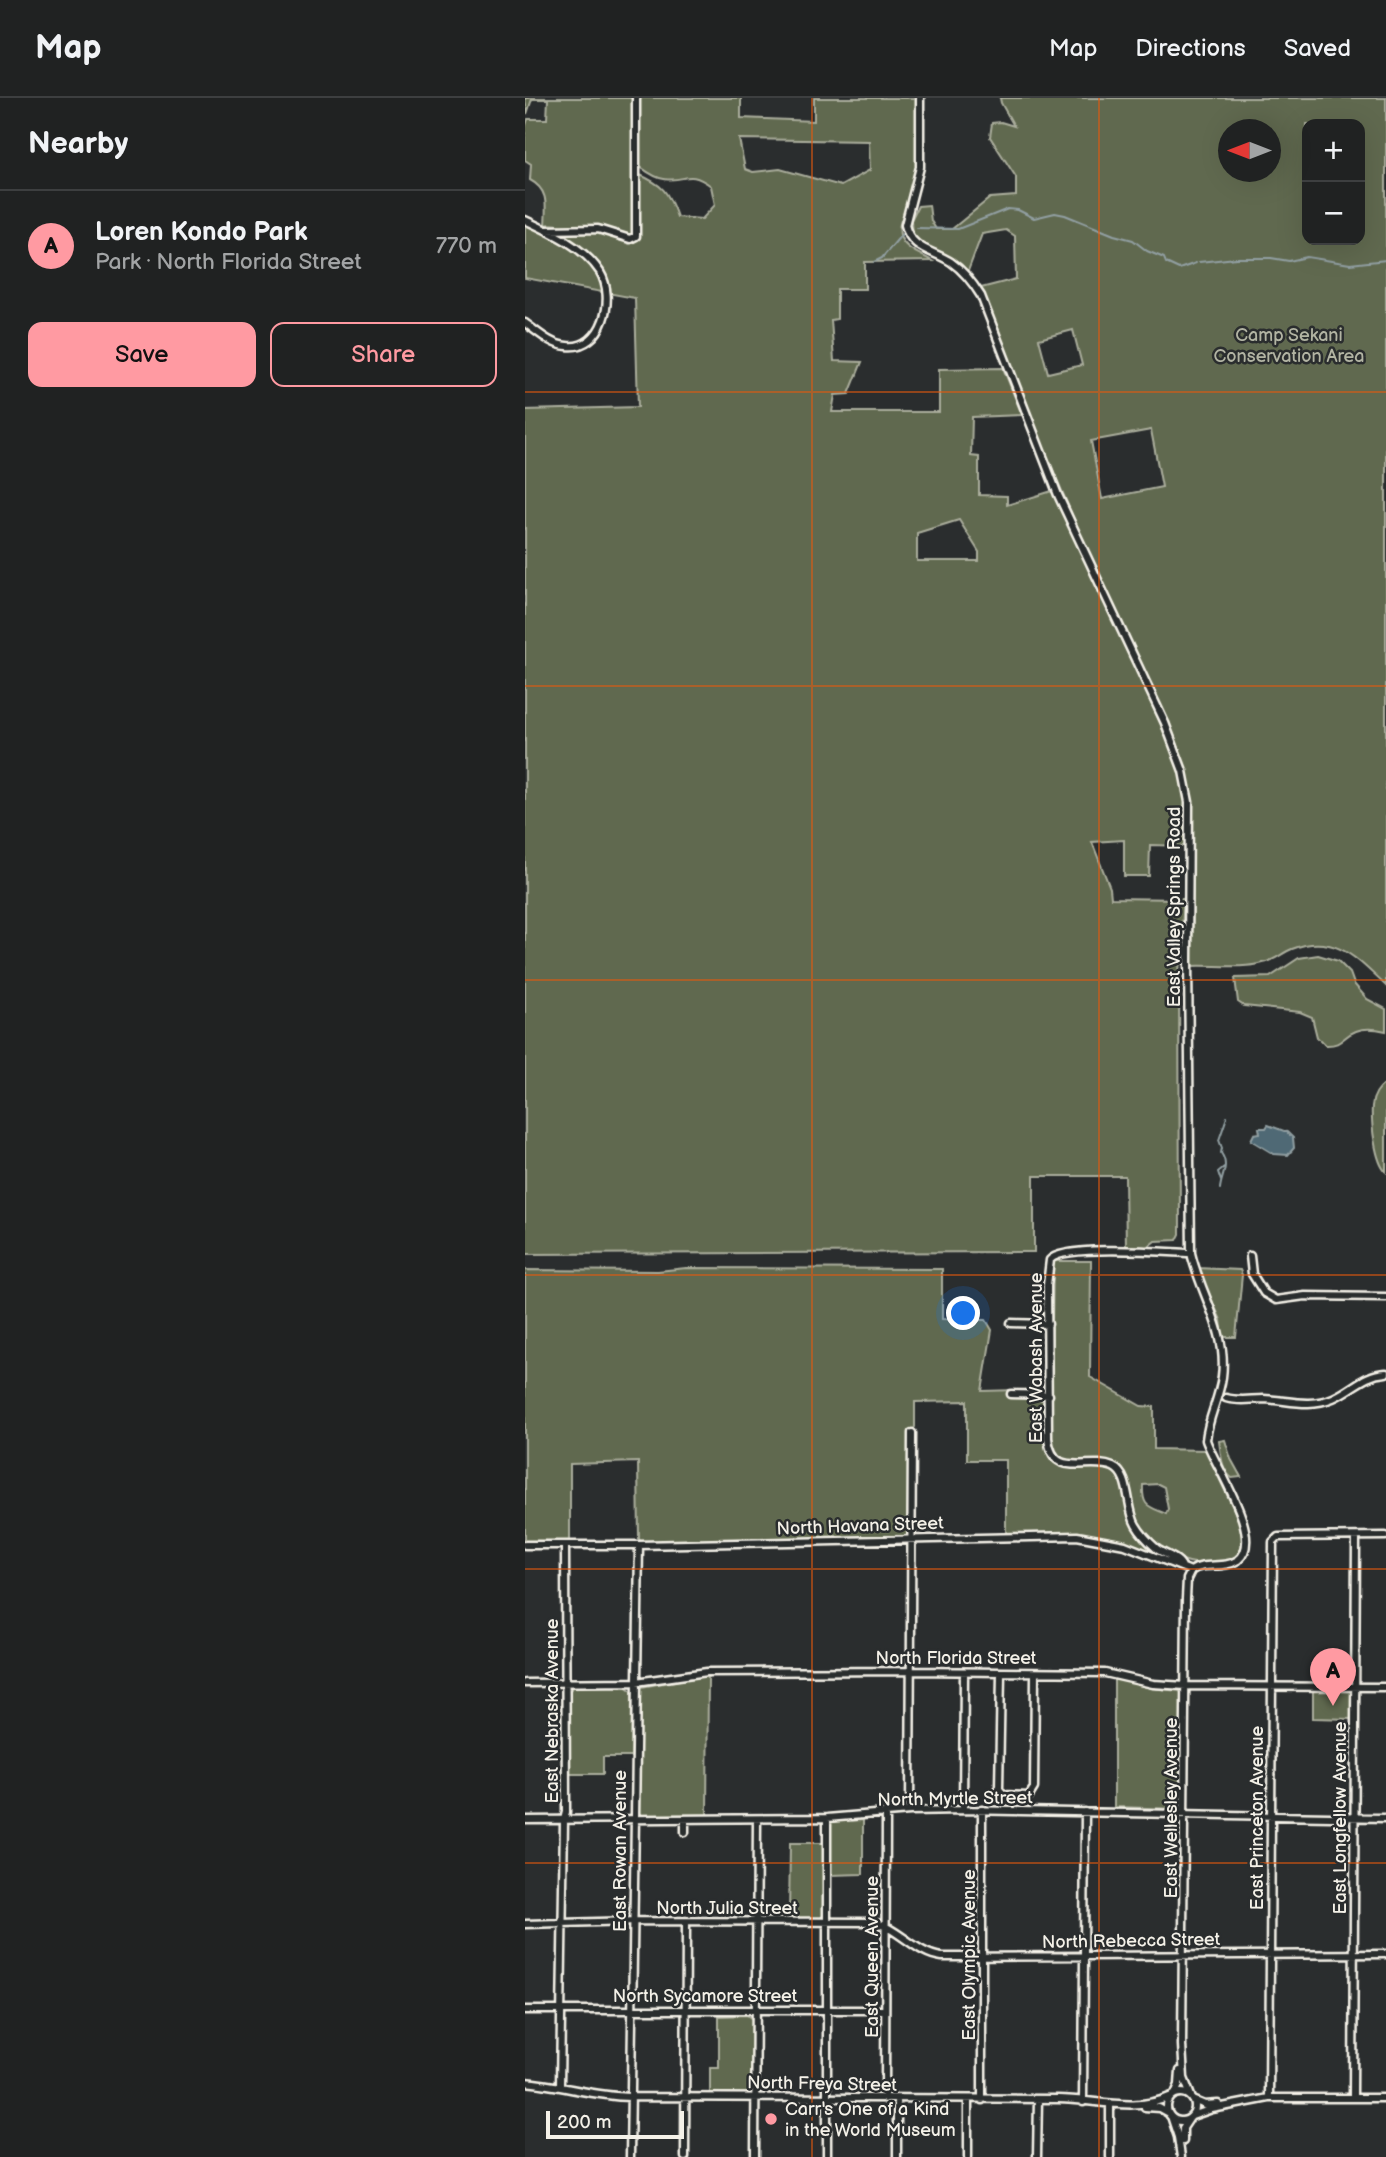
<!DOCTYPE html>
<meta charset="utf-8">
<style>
:root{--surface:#202222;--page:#282a2a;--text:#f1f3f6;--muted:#a2a4a5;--line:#3d3f40;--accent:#ff9aa2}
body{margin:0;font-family:"Balsamiq Sans",sans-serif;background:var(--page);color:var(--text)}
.controls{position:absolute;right:21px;top:21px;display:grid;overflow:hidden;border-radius:14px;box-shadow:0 7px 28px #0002}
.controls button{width:63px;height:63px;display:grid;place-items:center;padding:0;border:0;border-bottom:2px solid var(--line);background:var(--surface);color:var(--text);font:35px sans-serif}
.compass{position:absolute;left:693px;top:21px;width:63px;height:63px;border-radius:50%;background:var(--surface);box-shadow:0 7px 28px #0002;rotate:270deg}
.scale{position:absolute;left:21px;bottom:18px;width:138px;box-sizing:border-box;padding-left:7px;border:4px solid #f4f1e8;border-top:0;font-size:19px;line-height:24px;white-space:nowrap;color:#f4f1e8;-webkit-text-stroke:5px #2a2d2e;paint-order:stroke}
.you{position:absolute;left:439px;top:1216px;width:24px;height:24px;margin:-18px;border:5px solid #fff;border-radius:50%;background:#1a73e8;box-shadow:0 0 0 10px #1a73e833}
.badge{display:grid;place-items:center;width:46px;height:46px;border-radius:50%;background:var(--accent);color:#111;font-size:23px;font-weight:700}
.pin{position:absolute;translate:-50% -58px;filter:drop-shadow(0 2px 4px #0008)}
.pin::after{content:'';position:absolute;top:37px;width:24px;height:21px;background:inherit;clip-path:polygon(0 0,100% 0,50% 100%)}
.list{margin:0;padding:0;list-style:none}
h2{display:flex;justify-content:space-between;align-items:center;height:91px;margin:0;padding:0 28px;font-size:30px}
h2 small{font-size:23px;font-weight:400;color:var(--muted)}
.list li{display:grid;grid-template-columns:46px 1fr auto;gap:21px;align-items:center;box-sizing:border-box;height:112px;padding:0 28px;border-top:2px solid var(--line)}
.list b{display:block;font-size:26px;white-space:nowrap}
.list p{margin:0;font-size:23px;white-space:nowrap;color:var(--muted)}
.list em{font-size:23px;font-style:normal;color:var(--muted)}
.actions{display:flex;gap:14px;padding:21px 28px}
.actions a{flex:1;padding:16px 0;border:2px solid var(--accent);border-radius:14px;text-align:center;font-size:24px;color:var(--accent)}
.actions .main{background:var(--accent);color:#111}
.map{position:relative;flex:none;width:861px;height:2059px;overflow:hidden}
header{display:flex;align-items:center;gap:42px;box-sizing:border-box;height:98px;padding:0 35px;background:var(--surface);border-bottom:2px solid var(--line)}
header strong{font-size:33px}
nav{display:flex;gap:38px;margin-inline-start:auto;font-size:24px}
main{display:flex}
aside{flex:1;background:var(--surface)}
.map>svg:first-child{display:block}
</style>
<header>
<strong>Map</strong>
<nav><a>Map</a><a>Directions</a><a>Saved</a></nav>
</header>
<main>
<aside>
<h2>Nearby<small></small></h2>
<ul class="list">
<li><span class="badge">A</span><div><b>Loren Kondo Park</b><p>Park · North Florida Street</p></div><em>770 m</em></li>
</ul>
<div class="actions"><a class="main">Save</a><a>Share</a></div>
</aside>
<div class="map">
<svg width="861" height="2059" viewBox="0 0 861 2059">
<rect width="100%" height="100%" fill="#2a2d2e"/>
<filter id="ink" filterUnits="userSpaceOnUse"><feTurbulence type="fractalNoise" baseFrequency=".0143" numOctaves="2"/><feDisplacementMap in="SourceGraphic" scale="14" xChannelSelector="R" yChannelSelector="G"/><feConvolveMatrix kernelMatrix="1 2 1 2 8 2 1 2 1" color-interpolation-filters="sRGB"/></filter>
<g filter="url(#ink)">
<!-- green -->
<path fill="#61694f" stroke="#aaad9c" stroke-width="2" fill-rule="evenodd" d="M 0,0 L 109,0 L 110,135 L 105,139 C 98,138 95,135 89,132 C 76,127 62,132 48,131 C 38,130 31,124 20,127 C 21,107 24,92 5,82 L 6,66 L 0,62 L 0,30 L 3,21 L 22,21 L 23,1 L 7,1 L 2,16 Z
M 113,0 L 216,0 L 216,20 L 289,23 L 289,0 L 391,0 C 391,32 395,68 386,99 C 382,114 370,124 376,140 C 381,152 397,157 407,163 L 340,164 L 340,191 L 312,191 L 312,221 L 306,222 L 309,263 L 337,264 L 324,296 L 310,297 L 307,314 L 414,314 L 414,271 L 478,270 L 497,317 L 447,319 L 446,358 L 454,359 L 454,397 L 482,398 L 482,407 L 527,393 L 633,620 L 655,673 L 661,704 L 660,748 L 625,747 L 624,778 L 599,778 L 599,742 L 567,744 L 585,790 L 586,800 L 659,801 L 654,875 L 655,1136 L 652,1142 L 630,1143 L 620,1151 L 601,1151 L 600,1078 L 509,1078 L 509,1154 L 0,1156 L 0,312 L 113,309 L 110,200 L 0,180 L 0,125 L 23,135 L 75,134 L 97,142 L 112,139 L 113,76 C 138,87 143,93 152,119 L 177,121 L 190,107 L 186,88 C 162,70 161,85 139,81 C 130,80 121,73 114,68 ZM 214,41 L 344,43 L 345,72 L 316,88 L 255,71 L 228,74 L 220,71 ZM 434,422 L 454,454 L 454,463 L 392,463 L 392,435 Z
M 475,0 L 861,0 L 861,888 C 832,861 810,834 767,851 C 757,855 749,863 738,865 C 718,871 688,867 667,868 L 668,707 L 652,644 L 554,433 L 505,318 L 456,190 L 491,181 L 490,138 L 481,132 L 457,136 L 443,173 C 425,160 405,152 387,139 L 386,122 L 393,108 L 404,107 L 406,123 L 411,131 L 427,131 L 465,100 L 491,98 L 491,79 L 465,39 L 467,25 L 476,24 L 489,28 L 476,5 ZM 782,26 L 835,26 L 835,142 L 782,142 ZM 704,32 L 746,32 L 746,74 L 704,74 ZM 548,232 L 557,267 L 523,275 L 514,241 ZM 626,332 L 637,389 L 577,401 L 566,343 Z
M 793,857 L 813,863 L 825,875 L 829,886 L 842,901 L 861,911 L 861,933 C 852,931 841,929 831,933 C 817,938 818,948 800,947 L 792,939 L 787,919 L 775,914 L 719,908 L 713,904 L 710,880 L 745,879 L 774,860 Z
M 861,985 L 861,1074 C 850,1064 846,1024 847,1008 C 848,998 853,990 861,985 Z
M 528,1163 L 566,1163 L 565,1279 L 616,1308 L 629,1309 L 629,1351 L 681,1352 L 718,1431 L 719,1451 C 707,1464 693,1467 675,1466 C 648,1463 613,1442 607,1412 C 604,1401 605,1380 595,1372 C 587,1365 554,1365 542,1364 L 535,1361 L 525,1347 ZM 633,1386 L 639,1389 L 643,1411 L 641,1416 C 623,1408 617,1409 618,1387 Z
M 161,1170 L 417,1171 L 417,1221 L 461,1222 L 467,1232 L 457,1293 L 522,1291 C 522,1309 517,1332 522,1350 C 532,1386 574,1354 592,1375 C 602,1387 598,1403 603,1416 C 610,1437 636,1452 652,1466 C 632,1457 612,1446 591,1441 C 555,1434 517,1437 481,1437 L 481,1362 L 442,1362 L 442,1303 L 390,1304 L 390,1329 L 386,1334 L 384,1436 L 378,1440 L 117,1445 L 114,1441 L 113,1364 L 45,1366 L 45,1441 L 41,1445 L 0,1445 L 0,1172 L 133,1173 Z
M 672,1170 L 715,1172 L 717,1177 L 711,1239 L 698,1239 L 696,1222 Z
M 700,1342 L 706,1361 L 716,1379 L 707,1380 C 696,1372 696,1355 694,1343 Z
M 183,1577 L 182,1718 L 115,1717 L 113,1713 L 116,1589 Z
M 589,1580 L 625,1590 L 655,1593 L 657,1597 L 655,1711 L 589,1709 Z
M 49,1588 L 100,1588 L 107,1593 L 106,1659 L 78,1659 L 78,1676 L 45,1676 L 45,1592 Z
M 788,1591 L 826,1593 L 827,1621 L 788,1620 Z
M 338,1722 L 338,1776 L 305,1777 L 305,1725 L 307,1723 Z
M 265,1745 L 299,1745 L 299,1816 L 295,1821 L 264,1821 Z
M 222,1917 L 227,1921 L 227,1993 L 223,1996 L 185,1997 L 185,1970 L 194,1970 L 194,1918 Z"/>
<!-- water -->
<path fill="#4f6974" stroke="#919fa2" stroke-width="2" d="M 743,1027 L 762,1034 L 768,1040 L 769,1050 L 763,1057 L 749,1056 L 726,1042 L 729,1036 L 735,1035 L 734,1030 L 741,1030 Z"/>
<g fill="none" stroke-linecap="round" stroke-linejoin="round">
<!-- stream -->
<path stroke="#919fa2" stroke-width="2" d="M 392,130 L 433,131 L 483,111 L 493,112 L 509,120 L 530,115 L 540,117 L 589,137 L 608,142 L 622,153 L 639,160 L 641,165 L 654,171 L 671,165
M 349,164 L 357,160 L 377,136
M 674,164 L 711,160 L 746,160 L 764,163 L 782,159 L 825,166 L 861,162
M 696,1083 L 693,1074 L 699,1069
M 695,1091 C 696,1078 705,1068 696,1055 L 697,1050 L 694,1042 L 702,1019"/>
<!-- minor casing -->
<g stroke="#f4f1e8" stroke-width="11">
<path id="minor" d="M 395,0 L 395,69 L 380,127 C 386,152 408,152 426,164 C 439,173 448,185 456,198 L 533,397 L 640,625 L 658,673 L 664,704 L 663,863 L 666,1155 C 676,1198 703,1233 697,1279 C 694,1301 683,1320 681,1342 C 689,1367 741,1441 713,1462 C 698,1472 679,1463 666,1473
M 0,122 C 26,134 59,149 75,174 C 91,200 78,252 42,248 C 26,247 13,234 0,225
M 22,132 L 73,131 L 105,141 L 111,138 L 111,0
M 725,1158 L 727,1176 L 739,1195 L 751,1202 L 780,1198 L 861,1199
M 486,1225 L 523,1226
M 486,1296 L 524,1297
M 701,1300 C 715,1304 725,1301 739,1301 C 763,1302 784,1310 808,1300 C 827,1292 839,1276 861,1275
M 0,1447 L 114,1447 L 552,1438 L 600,1447 L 666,1473
M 657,1469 C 654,1460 640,1457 632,1451 C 624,1444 616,1436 611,1427 C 601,1410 606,1377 588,1369 C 563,1358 528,1383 523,1340 L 522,1187 L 525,1162 C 537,1146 642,1154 666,1155
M 666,1473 L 662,1481 L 661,1501 L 657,1947 L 659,1980 L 666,1998
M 476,1575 L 474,1691 L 479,1697 L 504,1698 L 509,1690 L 510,1575
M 0,1585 L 111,1584 L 182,1574 L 386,1573 L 580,1575 L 628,1586 L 661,1588 L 861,1589
M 438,1712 L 439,1574
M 385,1713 L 387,1335
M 302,1720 L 302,2059
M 160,1721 L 160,1734
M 0,1722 L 302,1720 L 385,1713 L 438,1712 L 861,1720
M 0,1826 L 109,1823 L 346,1824 C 373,1828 390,1856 417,1859 L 861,1856
M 0,1912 L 360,1912
M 0,1984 C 36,1987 69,1998 105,1999 L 533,2001 C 570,2001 611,2015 647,1998
M 35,1987 L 39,1722 L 41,1714 L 40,1448
M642 2009a14 14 0 1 1 28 0a14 14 0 1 1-28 0Z
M 650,1996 L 654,1987 L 655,1973
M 744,2000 L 748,1444 L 753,1439 L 861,1438
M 828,2000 L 831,1439
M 360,2001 L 361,1716
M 457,2002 L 457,1712
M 668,2002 L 680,2007 L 693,2006
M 558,2004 L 560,1714
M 620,2009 L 634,2010 L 643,2015
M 667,2018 L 687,2011 L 744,2000 L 861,2000
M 647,2021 L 653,2039 L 656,2059
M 658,2043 L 658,2030 L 664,2021
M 105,2059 L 114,1447
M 160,2059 L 161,1825
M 230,2059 L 232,1721
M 372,2059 L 372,2002
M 443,2059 L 443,2001
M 512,2059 L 513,2001
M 585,2059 L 585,2006"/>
</g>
<!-- minor -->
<use href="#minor" stroke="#2a2d2e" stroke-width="6"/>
</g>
</g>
<!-- grid -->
<path fill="none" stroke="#e8590c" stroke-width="2" stroke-opacity="0.55" d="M 287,0 L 287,2059M 574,0 L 574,2059M 0,294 L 861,294M 0,588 L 861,588M 0,882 L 861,882M 0,1177 L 861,1177M 0,1471 L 861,1471M 0,1765 L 861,1765"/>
<!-- markers -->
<circle fill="#ff9aa2" stroke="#2a2d2e" stroke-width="2.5" cx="246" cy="2021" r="7"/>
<g text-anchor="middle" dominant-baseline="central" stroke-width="5" stroke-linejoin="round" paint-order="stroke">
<!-- park labels -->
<g font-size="18" fill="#b2b4a3" stroke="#2a2d2e">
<text x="764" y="237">Camp Sekani<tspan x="764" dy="21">Conservation Area</tspan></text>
</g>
<!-- street labels -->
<g font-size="18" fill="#f4f1e8" stroke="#2a2d2e">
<text transform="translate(649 809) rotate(-90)">East Valley Springs Road</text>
<text transform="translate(511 1260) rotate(-90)">East Wabash Avenue</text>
<text transform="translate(335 1428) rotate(-2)">North Havana Street</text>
<text x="431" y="1560">North Florida Street</text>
<text transform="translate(27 1613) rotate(-90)">East Nebraska Avenue</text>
<text transform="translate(430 1701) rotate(-1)">North Myrtle Street</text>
<text transform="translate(646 1710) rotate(-90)">East Wellesley Avenue</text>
<text transform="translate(732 1720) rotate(-90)">East Princeton Avenue</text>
<text transform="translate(815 1720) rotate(-90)">East Longfellow Avenue</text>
<text transform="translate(95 1753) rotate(-90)">East Rowan Avenue</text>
<text x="202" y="1810">North Julia Street</text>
<text transform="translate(606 1843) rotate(-1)">North Rebecca Street</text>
<text transform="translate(444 1857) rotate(-90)">East Olympic Avenue</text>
<text transform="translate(347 1859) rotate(-90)">East Queen Avenue</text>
<text x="180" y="1898">North Sycamore Street</text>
<text transform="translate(297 1986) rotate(1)">North Freya Street</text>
</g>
<!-- poi labels -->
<g font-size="18" fill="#f4f1e8" stroke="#2a2d2e" text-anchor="start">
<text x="260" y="2011">Carr's One of a Kind<tspan x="260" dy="21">in the World Museum</tspan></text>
</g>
</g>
</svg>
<div class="controls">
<button>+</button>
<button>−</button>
</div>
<svg class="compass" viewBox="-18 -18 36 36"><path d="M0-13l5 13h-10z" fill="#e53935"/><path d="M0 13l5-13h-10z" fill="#a2a4a5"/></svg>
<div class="scale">200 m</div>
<div class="you"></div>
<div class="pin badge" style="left:808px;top:1608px">A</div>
</div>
</main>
